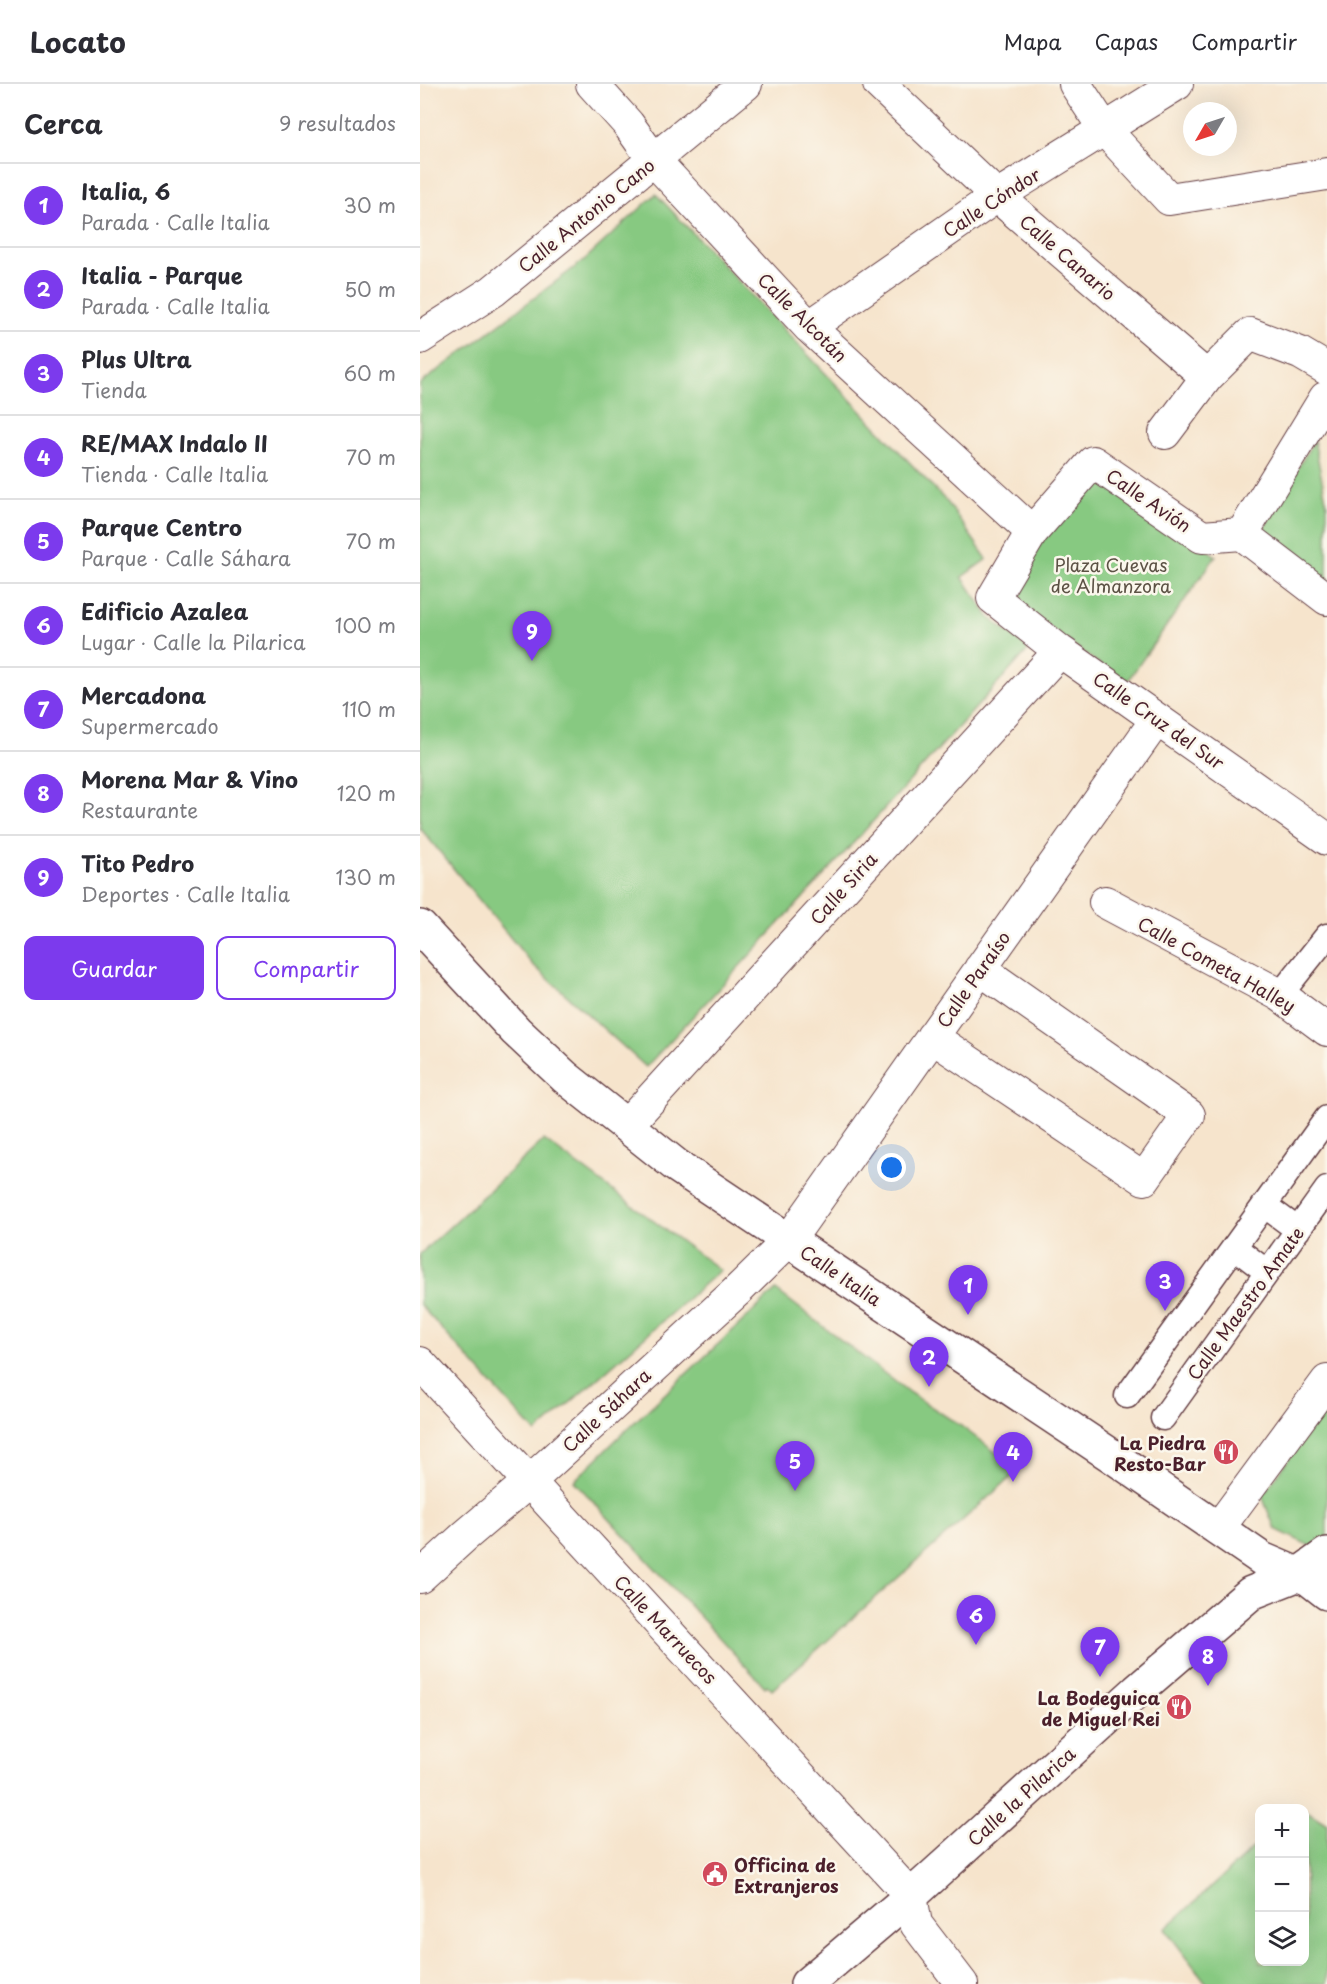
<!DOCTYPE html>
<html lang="es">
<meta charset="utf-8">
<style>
:root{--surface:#fff;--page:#f7f7f7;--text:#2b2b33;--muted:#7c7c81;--line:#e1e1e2;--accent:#7c3aed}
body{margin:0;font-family:"Playpen Sans",sans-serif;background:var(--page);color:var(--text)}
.controls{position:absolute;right:18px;bottom:18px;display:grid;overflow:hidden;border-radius:12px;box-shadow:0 6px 24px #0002}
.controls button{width:54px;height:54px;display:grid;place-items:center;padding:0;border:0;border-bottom:2px solid var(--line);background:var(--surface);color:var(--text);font:30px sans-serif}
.compass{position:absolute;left:763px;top:18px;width:54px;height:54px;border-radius:50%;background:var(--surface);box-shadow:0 6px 24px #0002;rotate:231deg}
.you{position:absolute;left:472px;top:1084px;width:21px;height:21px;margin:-15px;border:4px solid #fff;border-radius:50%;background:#1a73e8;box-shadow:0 0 0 9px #1a73e833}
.badge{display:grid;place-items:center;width:39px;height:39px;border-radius:50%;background:var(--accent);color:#fff;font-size:20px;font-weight:700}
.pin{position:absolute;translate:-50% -50px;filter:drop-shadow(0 2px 3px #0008)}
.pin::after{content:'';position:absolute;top:32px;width:21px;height:18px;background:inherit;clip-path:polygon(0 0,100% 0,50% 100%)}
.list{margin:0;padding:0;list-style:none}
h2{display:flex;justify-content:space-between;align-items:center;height:78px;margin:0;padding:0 24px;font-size:26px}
h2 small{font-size:20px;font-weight:400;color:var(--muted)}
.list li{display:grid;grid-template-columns:39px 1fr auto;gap:18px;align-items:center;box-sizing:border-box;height:84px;padding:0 24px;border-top:2px solid var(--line)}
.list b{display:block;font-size:22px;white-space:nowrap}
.list p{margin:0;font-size:20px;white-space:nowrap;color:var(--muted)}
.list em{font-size:20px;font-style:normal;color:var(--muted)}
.actions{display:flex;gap:12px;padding:18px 24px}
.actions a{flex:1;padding:14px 0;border:2px solid var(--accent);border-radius:12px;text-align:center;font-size:21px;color:var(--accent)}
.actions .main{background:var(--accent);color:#fff}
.icon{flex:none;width:33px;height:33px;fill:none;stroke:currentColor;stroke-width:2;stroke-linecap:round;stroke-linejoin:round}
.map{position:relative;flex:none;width:907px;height:1900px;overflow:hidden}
header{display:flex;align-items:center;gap:36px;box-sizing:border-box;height:84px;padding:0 30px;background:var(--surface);border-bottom:2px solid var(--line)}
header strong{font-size:28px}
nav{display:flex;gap:33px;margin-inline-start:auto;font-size:21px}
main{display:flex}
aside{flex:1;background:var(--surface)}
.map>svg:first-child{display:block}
</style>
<header>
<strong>Locato</strong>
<nav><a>Mapa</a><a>Capas</a><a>Compartir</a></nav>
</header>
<main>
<aside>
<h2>Cerca<small>9 resultados</small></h2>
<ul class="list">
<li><span class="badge">1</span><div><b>Italia, 6</b><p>Parada · Calle Italia</p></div><em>30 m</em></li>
<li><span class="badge">2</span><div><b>Italia - Parque</b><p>Parada · Calle Italia</p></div><em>50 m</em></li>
<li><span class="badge">3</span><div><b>Plus Ultra</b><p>Tienda</p></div><em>60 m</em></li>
<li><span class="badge">4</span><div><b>RE/MAX Indalo II</b><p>Tienda · Calle Italia</p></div><em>70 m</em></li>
<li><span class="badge">5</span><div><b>Parque Centro</b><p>Parque · Calle Sáhara</p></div><em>70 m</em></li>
<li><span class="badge">6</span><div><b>Edificio Azalea</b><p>Lugar · Calle la Pilarica</p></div><em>100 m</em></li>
<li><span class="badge">7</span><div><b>Mercadona</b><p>Supermercado</p></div><em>110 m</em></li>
<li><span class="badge">8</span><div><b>Morena Mar &amp; Vino</b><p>Restaurante</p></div><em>120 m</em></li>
<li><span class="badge">9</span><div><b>Tito Pedro</b><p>Deportes · Calle Italia</p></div><em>130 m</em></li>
</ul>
<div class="actions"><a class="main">Guardar</a><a>Compartir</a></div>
</aside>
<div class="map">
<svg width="907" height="1900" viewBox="0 0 907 1900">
<rect width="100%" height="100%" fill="#fbf7ec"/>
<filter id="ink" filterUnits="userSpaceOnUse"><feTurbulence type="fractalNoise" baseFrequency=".0167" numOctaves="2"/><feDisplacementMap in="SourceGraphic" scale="12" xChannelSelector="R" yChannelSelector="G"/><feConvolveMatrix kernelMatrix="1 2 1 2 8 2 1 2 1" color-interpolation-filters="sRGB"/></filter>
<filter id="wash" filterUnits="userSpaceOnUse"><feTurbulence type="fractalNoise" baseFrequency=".008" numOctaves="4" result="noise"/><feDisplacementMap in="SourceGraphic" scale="24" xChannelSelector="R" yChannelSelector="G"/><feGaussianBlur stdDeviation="1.35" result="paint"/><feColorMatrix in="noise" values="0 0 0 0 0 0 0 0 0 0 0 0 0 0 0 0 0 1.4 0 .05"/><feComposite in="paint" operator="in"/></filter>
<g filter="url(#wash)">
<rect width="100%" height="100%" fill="#f6e4cc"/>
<!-- green -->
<path fill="#87c981" stroke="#687456" stroke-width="1.5" d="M 236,110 L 528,419 L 567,475 L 542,493 L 570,534 L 609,565 L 410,785 L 226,983 L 112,880 L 0,744 L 0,300 L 163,177 Z
M 894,356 L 907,421 L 907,503 L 839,452 Z
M 674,388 L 796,472 L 706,599 L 594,519 L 592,496 Z
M 124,1056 L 300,1186 L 116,1349 L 0,1221 L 0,1170 Z
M 356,1206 L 490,1309 L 541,1342 L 599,1386 L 352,1606 L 347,1601 L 345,1603 L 154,1397 L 203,1349 Z
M 907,1323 L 907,1455 L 894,1464 L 855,1445 L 842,1412 Z
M 885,1726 L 907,1740 L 907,1900 L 787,1900 L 745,1845 L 839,1759 L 840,1878 L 884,1878 Z"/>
</g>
<g filter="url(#ink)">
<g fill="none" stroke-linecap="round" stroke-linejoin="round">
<!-- pedestrian casing -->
<g stroke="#643d43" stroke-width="27">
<path id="pedestrian" d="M 860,911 L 907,852
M 844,1121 L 878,1146
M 814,1163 L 847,1188
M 707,1312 L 907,1034
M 743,1334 L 907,1105"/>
</g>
<!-- minor casing -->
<g stroke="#643d43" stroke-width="34">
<path id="minor" d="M 172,0 L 208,40 L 233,75 L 389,243 L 612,448
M 459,0 L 577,112 L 787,293
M 655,0 L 685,46 L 749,115 L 907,90
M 389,243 L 577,112 L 757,0
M 0,254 L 73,207 L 326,0
M 745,349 L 787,293 L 830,250 L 880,269 L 907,285
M 822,450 L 905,314
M 907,515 L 822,450 L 782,453 L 673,378 L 612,448 L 573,514 L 640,567 L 907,755
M 685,818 L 860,911 L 907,946
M 512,953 L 724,1095 L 769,1031 L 560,885
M 206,1042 L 640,567
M 0,1279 L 491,1812 L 496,1840 L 542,1900
M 798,1445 L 907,1297
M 0,1493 L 45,1452 L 110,1397 L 316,1208 L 369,1156 L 737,635"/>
</g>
<!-- tertiary casing -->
<g stroke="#643d43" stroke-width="36">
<path id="tertiary" d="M 0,843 L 96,947 L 145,993 L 257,1082 L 695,1374 L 842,1475 L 889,1495 L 907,1509
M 387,1900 L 491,1812 L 717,1607 L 831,1509 L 879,1490 L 907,1470"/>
</g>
<!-- pedestrian -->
<use href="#pedestrian" stroke="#fff" stroke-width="24"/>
<!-- minor -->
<use href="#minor" stroke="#fff" stroke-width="32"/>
<!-- tertiary -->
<use href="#tertiary" stroke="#fff" stroke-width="33"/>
</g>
</g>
<!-- icons -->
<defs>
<g id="restaurant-disc" transform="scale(1.35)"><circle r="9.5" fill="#d1495b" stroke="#fbf7ec"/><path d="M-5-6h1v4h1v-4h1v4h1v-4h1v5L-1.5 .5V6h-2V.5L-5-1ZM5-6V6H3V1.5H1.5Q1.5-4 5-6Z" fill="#fff"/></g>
<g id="civic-disc" transform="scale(1.35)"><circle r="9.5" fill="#d1495b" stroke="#fbf7ec"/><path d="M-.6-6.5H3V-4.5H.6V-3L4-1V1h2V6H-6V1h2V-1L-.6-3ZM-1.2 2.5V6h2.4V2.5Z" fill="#fff"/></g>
</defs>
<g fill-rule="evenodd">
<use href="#restaurant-disc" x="806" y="1368"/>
<use href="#restaurant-disc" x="759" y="1623"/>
<use href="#civic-disc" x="295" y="1790"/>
</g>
<g text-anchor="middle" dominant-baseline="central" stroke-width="5" stroke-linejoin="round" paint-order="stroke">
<!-- street labels -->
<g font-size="18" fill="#4a1f2b" stroke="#fbf7ec">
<text transform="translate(571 118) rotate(-33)">Calle Cóndor</text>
<text transform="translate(166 131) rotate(-39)">Calle Antonio Cano</text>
<text transform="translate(648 173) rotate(41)">Calle Canario</text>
<text transform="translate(383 233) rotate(45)">Calle Alcotán</text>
<text transform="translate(729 416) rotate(34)">Calle Avión</text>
<text transform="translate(739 636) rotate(35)">Calle Cruz del Sur</text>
<text transform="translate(423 804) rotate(-48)">Calle Siria</text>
<text transform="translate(797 880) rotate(29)">Calle Cometa Halley</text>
<text transform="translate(553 895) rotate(-55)">Calle Paraíso</text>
<text transform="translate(421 1191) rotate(34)">Calle Italia</text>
<text transform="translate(825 1219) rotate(-54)">Calle Maestro Amate</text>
<text transform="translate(186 1326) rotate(-43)">Calle Sáhara</text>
<text transform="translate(246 1545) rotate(47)">Calle Marruecos</text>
<text transform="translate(601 1712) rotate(-42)">Calle la Pilarica</text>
</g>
<!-- park labels -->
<g font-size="18" fill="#5c5245" stroke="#fbf7ec">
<text x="691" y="480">Plaza Cuevas<tspan x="691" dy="21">de Almanzora</tspan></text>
</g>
<!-- poi labels -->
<g font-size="18" font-weight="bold" fill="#4a1f2b" stroke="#fbf7ec" text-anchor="end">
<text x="786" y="1358">La Piedra<tspan x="786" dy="21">Resto-Bar</tspan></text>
<text x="740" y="1613">La Bodeguica<tspan x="740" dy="21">de Miguel Rei</tspan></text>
<text x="314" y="1780" text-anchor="start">Officina de<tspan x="314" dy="21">Extranjeros</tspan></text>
</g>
</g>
</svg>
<div class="controls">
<button>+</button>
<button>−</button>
<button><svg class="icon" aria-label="layers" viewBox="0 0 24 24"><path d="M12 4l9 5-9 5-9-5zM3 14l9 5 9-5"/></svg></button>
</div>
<svg class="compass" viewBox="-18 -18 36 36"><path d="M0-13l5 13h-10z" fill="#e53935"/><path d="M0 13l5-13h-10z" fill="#7c7c81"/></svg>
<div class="you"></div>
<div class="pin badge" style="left:548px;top:1231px">1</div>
<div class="pin badge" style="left:509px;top:1303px">2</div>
<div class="pin badge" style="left:745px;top:1227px">3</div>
<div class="pin badge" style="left:593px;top:1398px">4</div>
<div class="pin badge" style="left:375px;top:1407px">5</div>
<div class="pin badge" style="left:556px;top:1561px">6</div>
<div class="pin badge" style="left:680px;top:1593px">7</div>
<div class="pin badge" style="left:788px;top:1602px">8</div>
<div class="pin badge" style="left:112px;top:577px">9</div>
</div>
</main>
